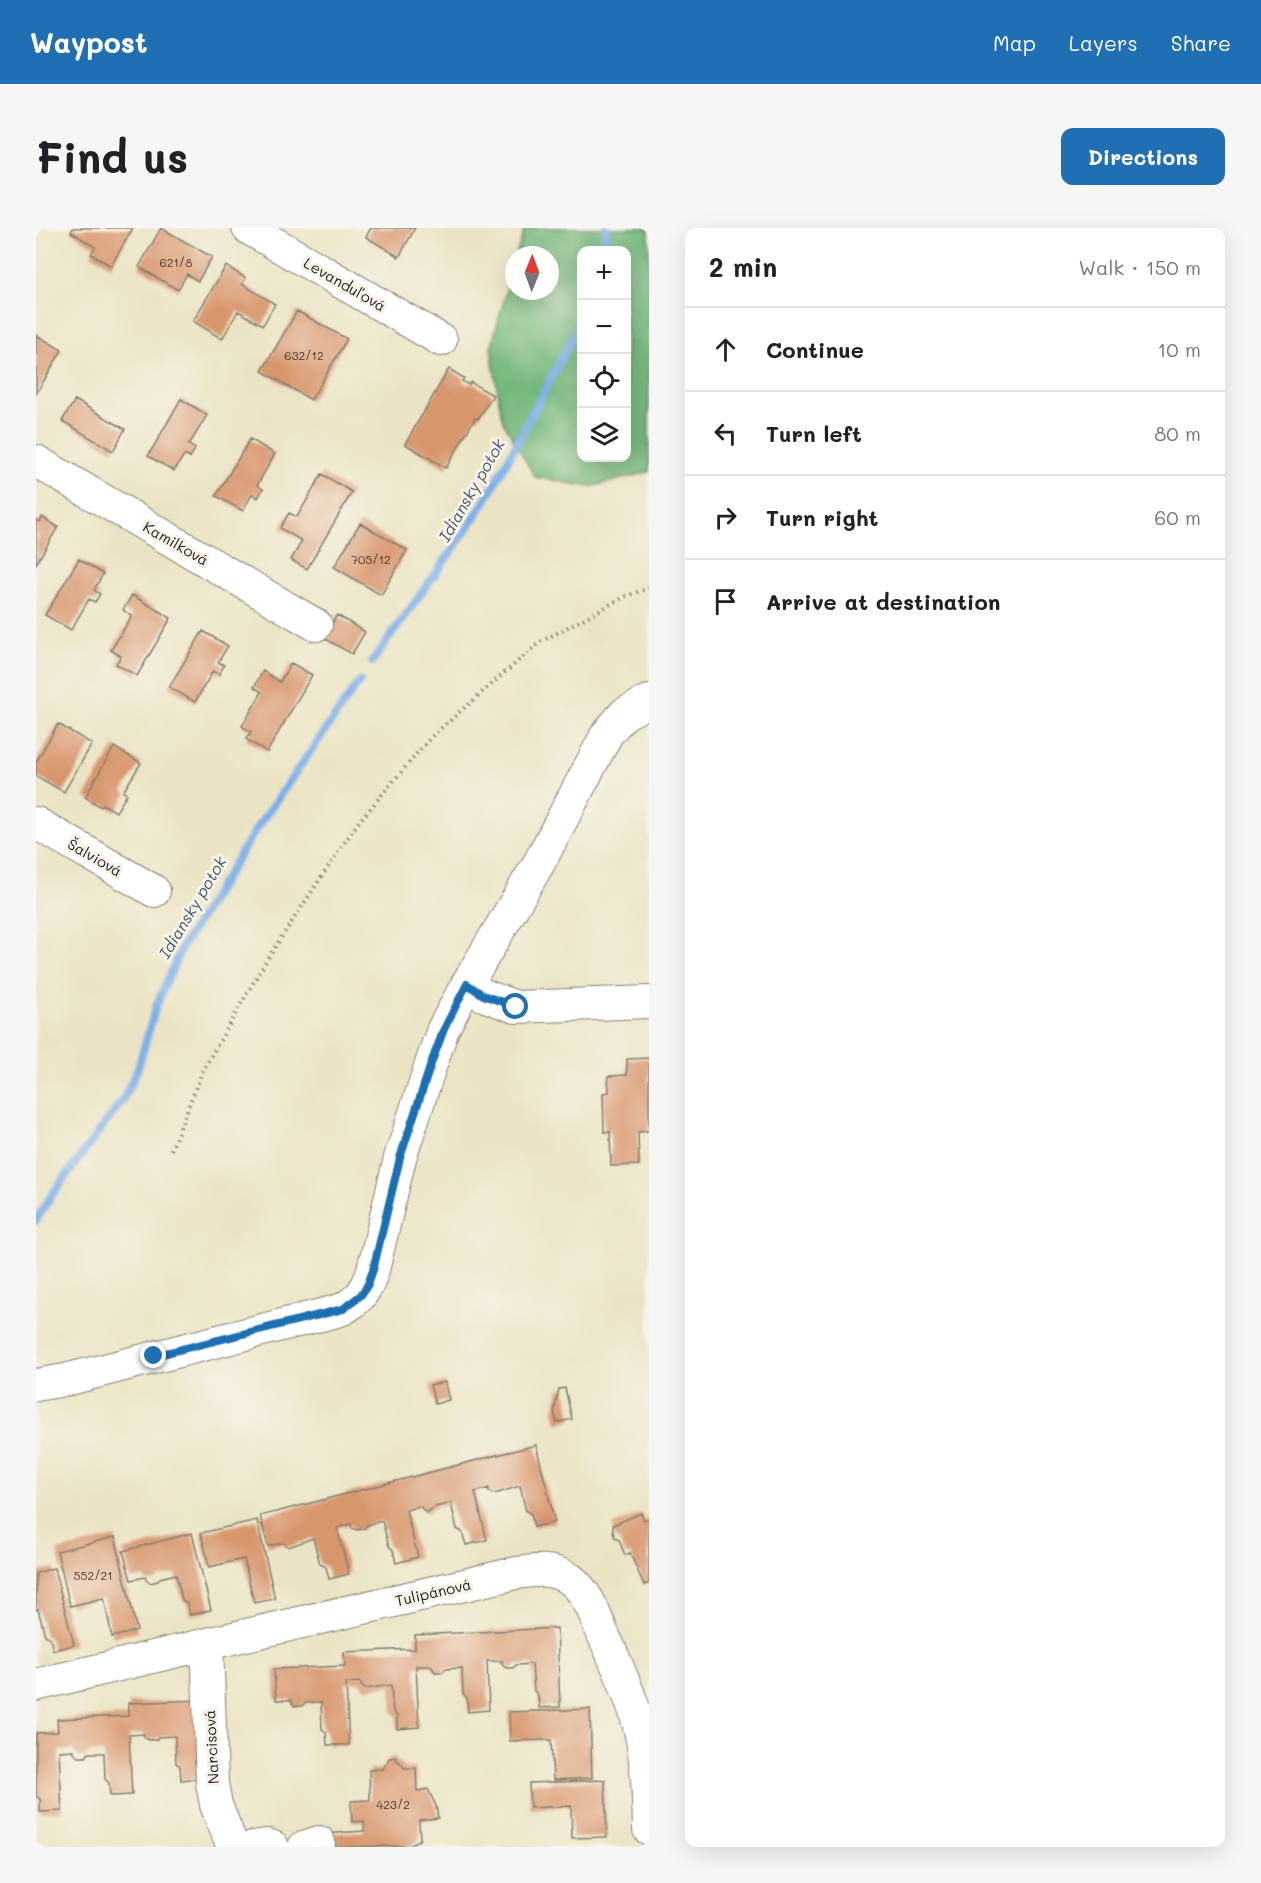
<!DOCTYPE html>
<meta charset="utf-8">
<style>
:root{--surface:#fff;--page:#f6f6f6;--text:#202124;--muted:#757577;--line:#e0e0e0;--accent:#1f6fb2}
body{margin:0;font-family:Mali,sans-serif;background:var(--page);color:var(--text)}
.controls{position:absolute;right:18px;top:18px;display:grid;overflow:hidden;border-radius:12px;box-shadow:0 6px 24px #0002}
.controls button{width:54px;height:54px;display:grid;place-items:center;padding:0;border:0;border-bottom:2px solid var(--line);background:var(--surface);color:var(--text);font:30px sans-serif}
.compass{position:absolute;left:469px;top:18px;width:54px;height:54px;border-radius:50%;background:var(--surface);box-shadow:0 6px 24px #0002;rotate:1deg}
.stop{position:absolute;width:18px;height:18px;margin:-14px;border:4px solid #1f6fb2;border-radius:50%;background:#fff}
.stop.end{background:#1f6fb2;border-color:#fff;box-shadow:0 2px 6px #0008}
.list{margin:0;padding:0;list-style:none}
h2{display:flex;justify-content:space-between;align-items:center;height:78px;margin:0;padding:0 24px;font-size:26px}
h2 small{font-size:20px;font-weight:400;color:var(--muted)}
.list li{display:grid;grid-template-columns:39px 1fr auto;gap:18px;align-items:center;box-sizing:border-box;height:84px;padding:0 24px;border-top:2px solid var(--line)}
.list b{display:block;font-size:22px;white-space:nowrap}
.list em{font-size:20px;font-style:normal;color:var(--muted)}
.icon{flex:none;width:33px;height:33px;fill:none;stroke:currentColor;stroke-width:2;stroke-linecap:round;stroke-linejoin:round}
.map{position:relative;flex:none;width:613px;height:1619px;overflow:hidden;border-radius:12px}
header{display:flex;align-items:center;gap:36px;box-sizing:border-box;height:84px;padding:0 30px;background:var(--accent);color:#fff}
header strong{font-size:28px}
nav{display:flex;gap:33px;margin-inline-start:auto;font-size:21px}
.intro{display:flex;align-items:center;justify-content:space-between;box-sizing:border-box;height:144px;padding:0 36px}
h1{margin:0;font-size:42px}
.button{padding:15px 27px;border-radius:12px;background:var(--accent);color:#fff;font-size:21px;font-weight:700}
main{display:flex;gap:36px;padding:0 36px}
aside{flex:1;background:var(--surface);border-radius:12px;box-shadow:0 6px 24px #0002}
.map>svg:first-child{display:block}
</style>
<header>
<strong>Waypost</strong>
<nav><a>Map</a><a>Layers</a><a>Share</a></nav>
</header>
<div class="intro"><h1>Find us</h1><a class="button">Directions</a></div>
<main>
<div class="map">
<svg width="613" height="1619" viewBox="0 0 613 1619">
<rect width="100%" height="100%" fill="#f7f3e8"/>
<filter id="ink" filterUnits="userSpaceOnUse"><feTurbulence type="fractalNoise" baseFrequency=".0167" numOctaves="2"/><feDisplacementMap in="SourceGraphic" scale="12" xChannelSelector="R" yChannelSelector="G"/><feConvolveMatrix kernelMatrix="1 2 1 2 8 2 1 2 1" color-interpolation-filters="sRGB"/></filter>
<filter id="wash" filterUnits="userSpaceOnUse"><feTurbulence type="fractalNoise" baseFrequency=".008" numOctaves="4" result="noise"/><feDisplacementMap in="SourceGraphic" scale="24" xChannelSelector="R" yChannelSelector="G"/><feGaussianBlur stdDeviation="1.35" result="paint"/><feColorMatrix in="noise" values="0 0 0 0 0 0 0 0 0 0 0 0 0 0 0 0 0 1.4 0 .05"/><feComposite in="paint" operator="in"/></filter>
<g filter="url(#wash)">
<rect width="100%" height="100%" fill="#ebe4c4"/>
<!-- forest -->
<path fill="#73b77a" stroke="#486a4b" stroke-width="1.5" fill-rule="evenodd" d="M 489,0 L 613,0 L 613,244 L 554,259 L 499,249 L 466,191 L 455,120 L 478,34 L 478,63 L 514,63 L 514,27 L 480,27 ZM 546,22 L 590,22 L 590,230 L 546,230 Z"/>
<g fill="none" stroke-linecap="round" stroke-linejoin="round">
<!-- stream -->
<path stroke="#7cafe9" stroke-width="8" d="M 569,22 L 570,0
M 336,434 L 430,303 L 458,258 L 532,118 L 546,96
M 0,993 L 15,968 L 86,873 L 102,840 L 120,778 L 146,719 L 220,601 L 324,453"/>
</g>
<g id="blocks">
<!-- building -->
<path fill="#d8966d" d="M 37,0 L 97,0 L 75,38 L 55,26 L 59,19 L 35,4 Z
M 125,0 L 176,29 L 162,53 L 151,46 L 142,62 L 103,39 Z
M 335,0 L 379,0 L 363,29 L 330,9 Z
M 190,38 L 210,50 L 206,56 L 239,76 L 227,97 L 202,83 L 186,111 L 157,93 Z
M 261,83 L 311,111 L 275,172 L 226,143 Z
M 0,107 L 26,122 L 0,166 Z
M 413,141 L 428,150 L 426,153 L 433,157 L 434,154 L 457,167 L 442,191 L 439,190 L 410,240 L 369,216 Z
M 145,171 L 171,187 L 153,217 L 159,221 L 154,230 L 148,227 L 138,243 L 112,228 Z
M 39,172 L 89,201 L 77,223 L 26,193 Z
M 214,211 L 239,226 L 221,257 L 227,261 L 222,270 L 216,266 L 207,283 L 180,268 Z
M 286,246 L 316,264 L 271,341 L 255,332 L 266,313 L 244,300 L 253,285 L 261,289 Z
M 6,289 L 22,299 L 0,336 L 0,292 L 4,294 Z
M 324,295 L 371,322 L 345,367 L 298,339 Z
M 43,331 L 67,346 L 58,362 L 64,366 L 59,374 L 53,371 L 35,402 L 9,387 Z
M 96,367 L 135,390 L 101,448 L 80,436 L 85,428 L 75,422 L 96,388 L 87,382 Z
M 301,387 L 329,404 L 316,426 L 288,410 Z
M 167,403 L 192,418 L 182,434 L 188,437 L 183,447 L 177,443 L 159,474 L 133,459 Z
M 255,435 L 276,447 L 231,524 L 210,511 L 215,504 L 206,498 L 226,464 L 218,459 L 227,443 L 244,454 Z
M 22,496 L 56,516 L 28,564 L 0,548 L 0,534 Z
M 78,519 L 105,535 L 87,564 L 91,566 L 80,584 L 67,576 L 65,579 L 49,569 Z
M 613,830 L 613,903 L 602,904 L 603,937 L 575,938 L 574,904 L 568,904 L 567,865 L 573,864 L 572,848 L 591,847 L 591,831 Z
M 409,1154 L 413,1172 L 399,1176 L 394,1157 Z
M 529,1160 L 536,1191 L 521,1195 L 518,1183 L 523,1161 Z
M 500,1217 L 519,1294 L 498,1299 L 495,1286 L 490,1283 L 484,1258 L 459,1266 L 453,1264 L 453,1260 L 439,1264 L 451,1312 L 430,1317 L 426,1304 L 421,1301 L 415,1275 L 399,1279 L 390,1285 L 384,1278 L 370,1282 L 382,1329 L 360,1335 L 357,1322 L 353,1318 L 346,1293 L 331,1297 L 329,1300 L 321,1302 L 316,1300 L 315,1296 L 301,1300 L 313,1346 L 293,1351 L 290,1339 L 284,1336 L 277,1310 L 253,1319 L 247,1315 L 232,1318 L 224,1288 Z
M 605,1285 L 608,1292 L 613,1290 L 613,1355 L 608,1357 L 594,1325 L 589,1327 L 583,1312 L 579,1310 L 577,1304 L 577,1297 Z
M 221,1292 L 239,1371 L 218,1375 L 208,1331 L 173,1339 L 165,1305 Z
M 156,1305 L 175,1382 L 154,1387 L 151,1375 L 146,1372 L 140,1346 L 124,1350 L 122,1353 L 114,1355 L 110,1352 L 109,1349 L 95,1352 L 87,1323 Z
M 79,1309 L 101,1403 L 76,1409 L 68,1370 L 34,1378 L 21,1323 Z
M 18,1340 L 38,1417 L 17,1422 L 14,1410 L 9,1407 L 2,1381 L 0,1382 L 0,1345 Z
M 521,1400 L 524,1479 L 503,1480 L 502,1467 L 498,1463 L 496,1436 L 480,1437 L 477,1440 L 470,1440 L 466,1436 L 466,1433 L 451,1433 L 453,1482 L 432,1484 L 431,1470 L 427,1466 L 426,1440 L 409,1441 L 407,1444 L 399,1444 L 395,1438 L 380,1438 L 383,1499 L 361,1501 L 361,1488 L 357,1484 L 355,1457 L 329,1461 L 325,1457 L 324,1454 L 310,1455 L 313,1517 L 291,1517 L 290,1504 L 286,1501 L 285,1474 L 269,1475 L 266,1478 L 258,1478 L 255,1472 L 240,1472 L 238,1441 L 309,1438 L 308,1424 L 379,1421 L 379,1407 Z
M 163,1472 L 166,1550 L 145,1552 L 144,1538 L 140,1535 L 139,1508 L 122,1509 L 120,1512 L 112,1512 L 108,1509 L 108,1506 L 93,1507 L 96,1567 L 74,1568 L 73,1555 L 69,1551 L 68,1525 L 53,1525 L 50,1529 L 42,1529 L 38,1525 L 38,1522 L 23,1523 L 26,1583 L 4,1584 L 4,1571 L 0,1568 L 0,1505 L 22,1504 L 21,1491 L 92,1488 L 92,1475 Z
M 554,1481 L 556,1550 L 517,1552 L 515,1512 L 474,1513 L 473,1484 Z
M 360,1529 L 360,1532 L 366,1536 L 368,1540 L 380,1540 L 381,1563 L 392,1561 L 400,1578 L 402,1590 L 383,1592 L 384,1611 L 374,1618 L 287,1619 L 287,1606 L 328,1603 L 328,1593 L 316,1594 L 315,1573 L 334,1572 L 333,1542 L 347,1541 L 353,1530 Z
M 569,1552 L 571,1609 L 536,1610 L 535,1578 L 494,1580 L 493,1555 Z"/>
</g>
</g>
<g filter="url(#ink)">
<use href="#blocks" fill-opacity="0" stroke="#848070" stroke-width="1.5"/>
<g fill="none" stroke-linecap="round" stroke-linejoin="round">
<!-- minor casing -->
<g stroke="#848070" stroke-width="34">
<path id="minor" d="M 212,0 L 405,112
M 0,233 L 280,397
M 0,595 L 118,663
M 431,756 L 503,635 L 571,506 L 588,486 L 613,473
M 0,1157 L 29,1152 L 297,1084 L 307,1081 L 316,1075 L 325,1067 L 332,1056 L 337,1042 L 364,930 L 396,833 L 407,801 L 431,756 L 447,767 L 480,779 L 613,774
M 171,1416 L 176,1555 L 180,1577 L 197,1619
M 0,1457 L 171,1416 L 480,1345 C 499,1342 517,1340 534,1351 C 551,1363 559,1387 567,1406 C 579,1432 591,1459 600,1487 C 611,1524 612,1563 613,1601
M 217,1619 L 231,1617 L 237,1619
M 268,1619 L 283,1614"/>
</g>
<!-- path -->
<path stroke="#848070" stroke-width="4" stroke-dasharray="1.5 4.5" stroke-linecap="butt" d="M 135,922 L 167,842 L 233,728 L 321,596 L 395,509 L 504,414 L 590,368 L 613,360"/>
<!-- minor -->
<use href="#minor" stroke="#fff" stroke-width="32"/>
</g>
</g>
<g fill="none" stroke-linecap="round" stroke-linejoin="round" filter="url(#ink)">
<!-- route -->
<path stroke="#1f6fb2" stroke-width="8" d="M 118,1128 L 307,1081 L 325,1067 L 332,1056 L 337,1042 L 364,930 L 396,833 L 408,801 L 431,756 L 447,767 L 480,779"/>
</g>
<g text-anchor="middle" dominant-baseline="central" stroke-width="6" stroke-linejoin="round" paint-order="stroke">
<!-- number labels -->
<g font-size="12" fill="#4b3a30">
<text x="140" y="34">621/8</text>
<text x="268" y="127">632/12</text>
<text x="335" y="331">705/12</text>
<text x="57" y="1347">552/21</text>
<text x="357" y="1576">423/2</text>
</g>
<!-- street labels -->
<g font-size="15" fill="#1c1c1c" stroke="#f7f3e8">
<text transform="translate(309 56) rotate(30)">Levanduľová</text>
<text transform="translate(140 315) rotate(30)">Kamilková</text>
<text transform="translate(59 629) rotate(30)">Šalviová</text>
<text transform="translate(397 1364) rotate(-13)">Tulipánová</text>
<text transform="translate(175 1519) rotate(-93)">Narcisová</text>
</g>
<!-- water labels -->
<g font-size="16" font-style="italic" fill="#42576e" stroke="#f7f3e8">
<text transform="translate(435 262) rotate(-60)">Idiansky potok</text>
<text transform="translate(156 679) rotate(-59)">Idiansky potok</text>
</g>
</g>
</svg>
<div class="controls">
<button>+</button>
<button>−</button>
<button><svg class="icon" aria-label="locate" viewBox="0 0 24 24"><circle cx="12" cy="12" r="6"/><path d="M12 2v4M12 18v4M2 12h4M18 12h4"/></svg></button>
<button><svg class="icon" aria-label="layers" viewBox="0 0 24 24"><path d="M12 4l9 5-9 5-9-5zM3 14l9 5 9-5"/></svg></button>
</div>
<svg class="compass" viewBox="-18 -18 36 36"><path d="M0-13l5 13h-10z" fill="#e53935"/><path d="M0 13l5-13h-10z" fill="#757577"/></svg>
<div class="stop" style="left:480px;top:779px"></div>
<div class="stop end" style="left:118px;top:1128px"></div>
</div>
<aside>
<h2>2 min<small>Walk · 150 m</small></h2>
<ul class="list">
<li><svg class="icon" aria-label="ahead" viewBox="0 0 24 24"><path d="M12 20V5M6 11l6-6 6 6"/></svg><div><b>Continue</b></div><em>10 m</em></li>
<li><svg class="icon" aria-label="left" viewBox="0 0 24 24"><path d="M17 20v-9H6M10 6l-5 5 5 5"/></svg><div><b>Turn left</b></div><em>80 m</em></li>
<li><svg class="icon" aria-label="right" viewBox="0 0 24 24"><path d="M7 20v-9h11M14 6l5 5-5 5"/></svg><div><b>Turn right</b></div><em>60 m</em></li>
<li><svg class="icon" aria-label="arrive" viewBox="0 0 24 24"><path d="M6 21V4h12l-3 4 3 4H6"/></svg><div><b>Arrive at destination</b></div></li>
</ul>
</aside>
</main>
